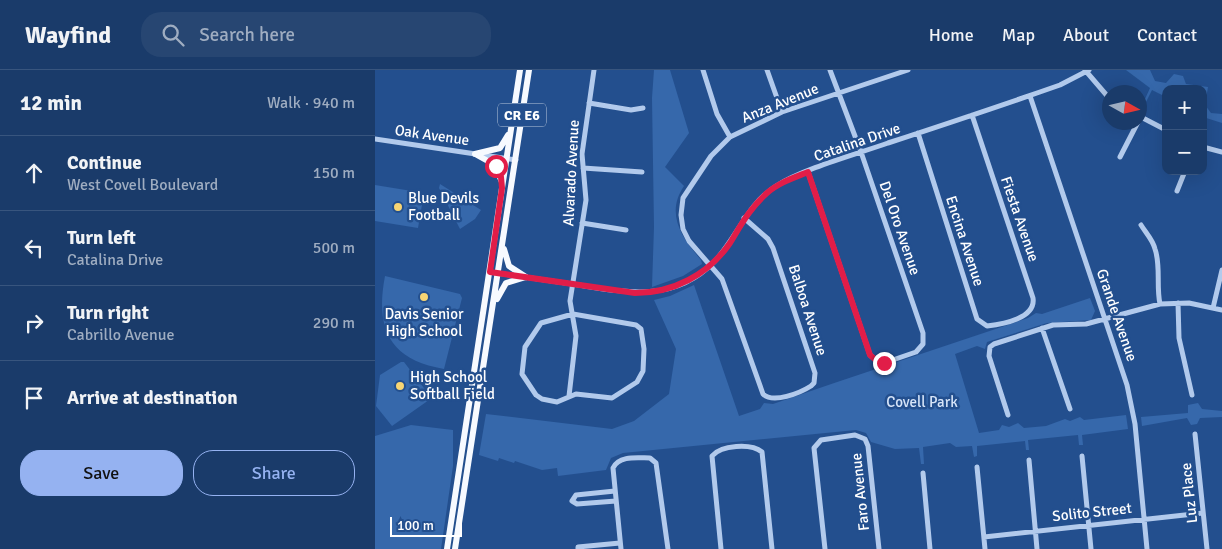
<!DOCTYPE html>
<meta charset="utf-8">
<style>
:root{--surface:#1a3b6a;--page:#274672;--text:#f1f3f6;--muted:#9fadc1;--line:#38557e;--accent:#95b2f1}
body{margin:0;font-family:Signika,sans-serif;background:var(--page);color:var(--text)}
.controls{position:absolute;right:15px;top:15px;display:grid;overflow:hidden;border-radius:10px;box-shadow:0 5px 20px #0002}
.controls button{width:45px;height:45px;display:grid;place-items:center;padding:0;border:0;border-bottom:1px solid var(--line);background:var(--surface);color:var(--text);font:25px sans-serif}
.compass{position:absolute;left:727px;top:15px;width:45px;height:45px;border-radius:50%;background:var(--surface);box-shadow:0 5px 20px #0002;rotate:98deg}
.scale{position:absolute;left:15px;bottom:12px;width:72px;box-sizing:border-box;padding-left:5px;border:2px solid #fff;border-top:0;font-size:14px;line-height:18px;white-space:nowrap;color:#fff;-webkit-text-stroke:4px #234f8e;paint-order:stroke}
.stop{position:absolute;width:15px;height:15px;margin:-11px;border:4px solid #e11d48;border-radius:50%;background:#fff}
.stop.end{background:#e11d48;border-color:#fff;box-shadow:0 1px 5px #0008}
.list{margin:0;padding:0;list-style:none}
h2{display:flex;justify-content:space-between;align-items:center;height:65px;margin:0;padding:0 20px;font-size:21px}
h2 small{font-size:16px;font-weight:400;color:var(--muted)}
.list li{display:grid;grid-template-columns:32px 1fr auto;gap:15px;align-items:center;box-sizing:border-box;height:75px;padding:0 20px;border-top:1px solid var(--line)}
.list b{display:block;font-size:19px;white-space:nowrap}
.list p{margin:0;font-size:16px;white-space:nowrap;color:var(--muted)}
.list em{font-size:16px;font-style:normal;color:var(--muted)}
.actions{display:flex;gap:10px;padding:15px 20px}
.actions a{flex:1;padding:11px 0;border:1px solid var(--accent);border-radius:20px;text-align:center;font-size:18px;color:var(--accent)}
.actions .main{background:var(--accent);color:#111}
.icon{flex:none;width:28px;height:28px;fill:none;stroke:currentColor;stroke-width:2;stroke-linecap:round;stroke-linejoin:round}
.map{position:relative;flex:none;width:847px;height:479px;overflow:hidden}
header{display:flex;align-items:center;gap:30px;box-sizing:border-box;height:70px;padding:0 25px;background:var(--surface);border-bottom:1px solid var(--line)}
header strong{font-size:24px}
nav{display:flex;gap:28px;margin-inline-start:auto;font-size:18px}
.search{width:350px;height:45px;background:var(--page);display:flex;align-items:center;gap:12px;box-sizing:border-box;padding:0 18px;border-radius:20px;color:var(--muted);font-size:19px}
main{display:flex}
aside{flex:1;background:var(--surface)}
.map>svg:first-child{display:block}
</style>
<header>
<strong>Wayfind</strong>
<div class="search"><svg class="icon" aria-label="search" viewBox="0 0 24 24"><circle cx="10" cy="10" r="6"/><path d="M15 15l6 6"/></svg>Search here</div>
<nav><a>Home</a><a>Map</a><a>About</a><a>Contact</a></nav>
</header>
<main>
<aside>
<h2>12 min<small>Walk · 940 m</small></h2>
<ul class="list">
<li><svg class="icon" aria-label="ahead" viewBox="0 0 24 24"><path d="M12 20V5M6 11l6-6 6 6"/></svg><div><b>Continue</b><p>West Covell Boulevard</p></div><em>150 m</em></li>
<li><svg class="icon" aria-label="left" viewBox="0 0 24 24"><path d="M17 20v-9H6M10 6l-5 5 5 5"/></svg><div><b>Turn left</b><p>Catalina Drive</p></div><em>500 m</em></li>
<li><svg class="icon" aria-label="right" viewBox="0 0 24 24"><path d="M7 20v-9h11M14 6l5 5-5 5"/></svg><div><b>Turn right</b><p>Cabrillo Avenue</p></div><em>290 m</em></li>
<li><svg class="icon" aria-label="arrive" viewBox="0 0 24 24"><path d="M6 21V4h12l-3 4 3 4H6"/></svg><div><b>Arrive at destination</b></div></li>
</ul>
<div class="actions"><a class="main">Save</a><a>Share</a></div>
</aside>
<div class="map">
<svg width="847" height="479" viewBox="0 0 847 479">
<rect width="100%" height="100%" fill="#234f8e"/>
<!-- green -->
<path fill="#3668ab" d="M 279,0 L 295,0 L 314,63 L 290,97 L 309,116 C 290,144 307,168 326,190 L 327,194 L 308,206 L 277,217 L 279,157 L 277,28 Z
M 751,0 L 775,0 L 780,11 L 791,13 L 799,4 L 808,6 L 811,14 L 833,17 L 830,35 L 836,43 L 847,44 L 847,53 L 828,47 L 828,19 L 791,19 L 791,27 L 777,20 L 767,40 L 765,40 L 775,18 Z
M 65,114 L 106,140 L 100,149 L 85,159 L 64,118 Z
M 0,115 L 49,123 L 43,158 L 0,151 Z
M 10,206 L 85,224 L 87,228 L 69,299 C 14,290 0,258 10,206 Z
M 319,215 L 364,346 L 385,339 L 389,333 L 398,334 C 483,304 568,277 653,248 L 661,243 L 667,244 L 715,228 L 720,241 L 716,250 L 672,253 L 612,272 L 610,279 L 602,276 L 580,284 L 604,363 L 624,360 L 627,355 L 634,357 L 643,353 L 649,358 L 671,356 L 690,349 L 695,351 L 705,347 L 709,350 L 751,345 L 753,359 L 707,365 L 708,375 L 704,375 L 703,365 L 653,370 L 654,380 L 651,380 L 650,371 L 602,376 L 602,386 L 599,387 L 597,376 L 581,377 L 575,373 L 548,377 L 549,394 L 546,394 L 544,378 L 520,379 L 496,372 L 491,363 L 481,360 L 248,383 L 236,388 L 231,400 L 183,406 L 182,398 L 167,400 L 140,391 L 139,393 L 124,388 L 123,391 L 104,385 L 111,344 L 237,359 L 259,351 L 294,324 L 301,279 L 279,230 L 295,226 Z
M 26,292 L 29,292 L 55,326 L 54,330 L 17,356 L 1,336 L 5,305 Z
M 823,333 L 827,339 L 847,341 L 847,347 L 825,348 L 822,354 L 816,355 L 812,348 L 767,356 L 766,347 L 813,343 L 813,335 Z
M 36,355 L 78,360 L 78,396 L 66,479 L 0,479 L 0,366 Z"/>
<g fill="none" stroke-linecap="round" stroke-linejoin="round">
<!-- minor -->
<path stroke="#b2caec" stroke-width="5" d="M 328,0 L 342,44 L 355,67
M 392,0 L 407,42
M 710,0 L 734,28
M 655,26 L 752,315 L 760,354 L 772,479
M 214,33 L 256,40 L 268,38
M 764,46 L 791,60
M 543,63 L 602,249 L 612,256 C 629,254 661,248 658,228 L 597,45
M 0,69 L 141,90
M 828,77 L 847,82
M 745,87 L 763,52
M 208,98 L 267,102
M 433,102 L 495,285 L 503,292 L 509,293 L 541,282 L 548,274 L 548,263 L 486,82 L 455,0
M 802,121 L 810,101
M 369,148 L 393,169 L 398,178 L 440,303 L 439,313 L 436,316 C 425,323 398,334 388,324 L 347,209 L 314,171 L 308,159 L 306,145 L 308,128 L 336,86 L 355,67 L 407,42 L 533,0
M 207,153 L 251,160
M 766,155 C 771,163 778,170 780,179 C 786,196 781,216 785,234
M 115,202 C 142,206 170,210 197,214 C 249,222 298,234 339,192 C 362,168 372,134 401,116 C 430,98 479,85 513,73 C 571,54 628,35 685,15 L 714,0
M 803,233 L 804,268 L 817,325
M 838,238 L 847,200
M 198,244 L 261,255 L 266,259 L 269,279 L 268,301 L 262,312 L 237,328 L 201,324 L 182,332 L 167,329 L 161,325 L 147,304 L 150,277 L 166,253 Z
M 667,258 L 695,339
M 194,326 L 201,266 L 195,231 L 211,130 L 207,84 L 219,0
M 633,345 L 614,286 L 615,277 L 619,274 L 678,255 L 711,254 L 785,234 L 814,233 L 847,240
M 820,364 L 832,479
M 707,386 L 716,479
M 654,390 L 662,479
M 602,397 L 610,479
M 548,403 L 555,479
M 240,421 L 201,425 L 197,431 L 202,434 L 241,431
M 609,467 L 828,443
M 203,479 L 203,477 L 245,473
M 246,479 L 238,398 C 244,385 263,388 275,388 L 281,393 L 293,479
M 346,479 L 337,386 C 346,375 376,373 387,382 L 397,479
M 450,479 L 439,378 L 446,370 L 480,365 L 490,369 L 493,376 L 504,479"/>
<!-- major -->
<path stroke="#f7faff" stroke-width="6" d="M 100,84 L 125,78 L 133,65
M 102,85 L 120,95 L 127,112
M 129,179 L 134,196 L 151,207
M 122,229 L 131,213 L 151,207
M 72,479 L 145,0
M 80,479 L 154,0"/>
</g>
<g fill="none" stroke-linecap="round" stroke-linejoin="round">
<!-- route -->
<path stroke="#e11d48" stroke-width="6" d="M 121,96 L 126,107 L 127,118 L 115,202 L 260,223 C 298,223 333,205 355,173 C 366,155 375,138 392,123 C 403,113 418,108 433,102 L 495,285 L 503,292 L 509,293"/>
</g>
<!-- markers -->
<g fill="#f7d574" stroke="#234f8e" stroke-width="2">
<circle cx="23" cy="137" r="5"/>
<circle cx="49" cy="227" r="5"/>
<circle cx="25" cy="316" r="5"/>
</g>
<g text-anchor="middle" dominant-baseline="central" stroke-width="5" stroke-linejoin="round" paint-order="stroke">
<!-- shield labels -->
<rect fill="#234f8e" stroke="#bdcadd" stroke-width="1" x="123" y="33.5" width="48" height="23" rx="4"/>
<g font-size="14" font-weight="bold" fill="#fff">
<text x="147" y="45">CR E6</text>
</g>
<!-- street labels -->
<g font-size="15" fill="#fff" stroke="#234f8e">
<text transform="translate(405 33) rotate(-22)">Anza Avenue</text>
<text transform="translate(57 65) rotate(8)">Oak Avenue</text>
<text transform="translate(482 72) rotate(-19)">Catalina Drive</text>
<text transform="translate(196 103) rotate(-87)">Alvarado Avenue</text>
<text transform="translate(645 149) rotate(71)">Fiesta Avenue</text>
<text transform="translate(525 158) rotate(71)">Del Oro Avenue</text>
<text transform="translate(590 171) rotate(72)">Encina Avenue</text>
<text transform="translate(433 240) rotate(72)">Balboa Avenue</text>
<text transform="translate(742 245) rotate(71)">Grande Avenue</text>
<text transform="translate(485 422) rotate(-96)">Faro Avenue</text>
<text transform="translate(814 423) rotate(-96)">Luz Place</text>
<text transform="translate(717 442) rotate(-6)">Solito Street</text>
</g>
<!-- poi labels -->
<g font-size="15" fill="#fff" stroke="#234f8e" text-anchor="start">
<text x="33" y="128">Blue Devils<tspan x="33" dy="17">Football</tspan></text>
<text x="49" y="244" text-anchor="middle">Davis Senior<tspan x="49" dy="17">High School</tspan></text>
<text x="35" y="307">High School<tspan x="35" dy="17">Softball Field</tspan></text>
</g>
<!-- park labels -->
<g font-size="15" fill="#d7e5f9" stroke="#234f8e">
<text x="547" y="332">Covell Park</text>
</g>
</g>
</svg>
<div class="controls">
<button>+</button>
<button>−</button>
</div>
<svg class="compass" viewBox="-18 -18 36 36"><path d="M0-13l5 13h-10z" fill="#e53935"/><path d="M0 13l5-13h-10z" fill="#9fadc1"/></svg>
<div class="scale">100 m</div>
<div class="stop" style="left:121px;top:96px"></div>
<div class="stop end" style="left:509px;top:293px"></div>
</div>
</main>
